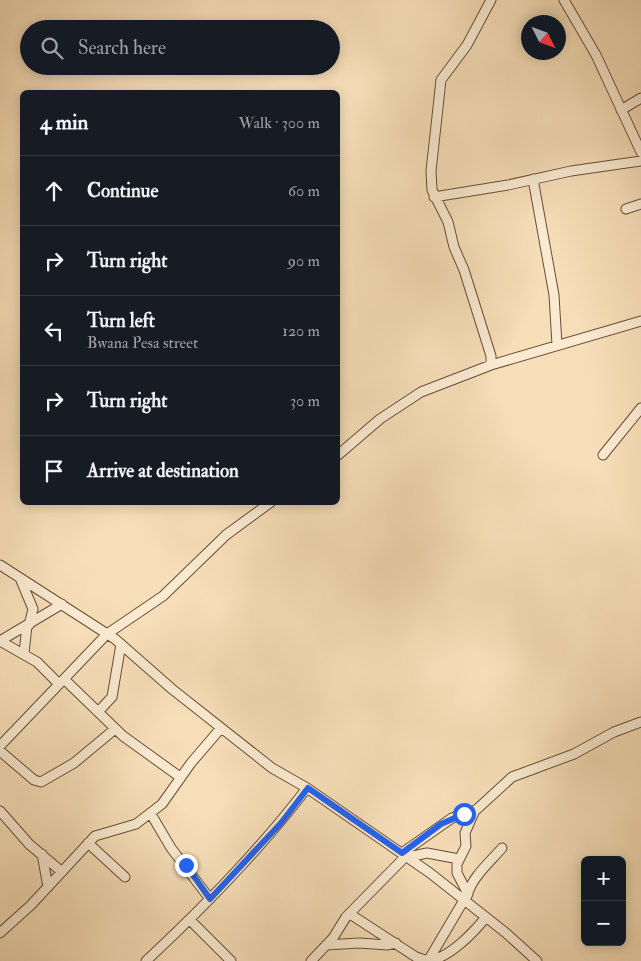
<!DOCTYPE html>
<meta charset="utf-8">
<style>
:root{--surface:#171b24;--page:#20242c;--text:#f1f3f6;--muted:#9ea1a6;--line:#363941}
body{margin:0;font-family:"IM FELL Double Pica",serif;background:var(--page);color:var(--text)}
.controls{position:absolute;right:15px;bottom:15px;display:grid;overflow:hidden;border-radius:8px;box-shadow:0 2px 12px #0003}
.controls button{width:45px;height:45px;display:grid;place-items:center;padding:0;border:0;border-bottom:1px solid var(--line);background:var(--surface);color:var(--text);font:25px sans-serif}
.compass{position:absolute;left:521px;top:15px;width:45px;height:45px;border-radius:50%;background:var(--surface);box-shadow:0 2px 12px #0003;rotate:132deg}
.stop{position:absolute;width:15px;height:15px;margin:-11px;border:4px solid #2563eb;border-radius:50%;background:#fff}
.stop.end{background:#2563eb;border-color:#fff;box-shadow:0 1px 5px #0008}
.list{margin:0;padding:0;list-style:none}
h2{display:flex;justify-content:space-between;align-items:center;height:65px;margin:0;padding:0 20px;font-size:21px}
h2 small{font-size:16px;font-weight:400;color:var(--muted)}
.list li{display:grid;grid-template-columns:32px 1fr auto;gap:15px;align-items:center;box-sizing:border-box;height:70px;padding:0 20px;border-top:1px solid var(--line)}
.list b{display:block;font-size:19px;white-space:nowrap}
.list p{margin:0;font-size:16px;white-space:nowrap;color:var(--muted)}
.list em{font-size:16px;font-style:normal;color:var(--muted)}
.icon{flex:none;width:28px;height:28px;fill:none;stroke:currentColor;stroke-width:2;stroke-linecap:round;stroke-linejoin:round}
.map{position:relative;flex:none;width:641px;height:961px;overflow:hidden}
.search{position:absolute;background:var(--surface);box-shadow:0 2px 12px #0003;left:20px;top:20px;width:320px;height:55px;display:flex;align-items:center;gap:12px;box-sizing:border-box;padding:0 18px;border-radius:28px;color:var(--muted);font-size:19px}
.panel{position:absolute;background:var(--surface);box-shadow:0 2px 12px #0003;left:20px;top:90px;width:320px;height:415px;border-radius:8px}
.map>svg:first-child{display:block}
</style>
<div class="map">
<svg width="641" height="961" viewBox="0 0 641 961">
<rect width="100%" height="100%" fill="#f6deb8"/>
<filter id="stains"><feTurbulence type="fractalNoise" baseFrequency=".004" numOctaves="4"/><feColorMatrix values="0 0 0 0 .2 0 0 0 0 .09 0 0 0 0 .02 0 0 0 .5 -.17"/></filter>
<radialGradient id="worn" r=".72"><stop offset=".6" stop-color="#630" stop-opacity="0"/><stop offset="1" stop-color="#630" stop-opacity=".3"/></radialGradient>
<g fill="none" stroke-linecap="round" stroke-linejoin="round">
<!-- minor casing -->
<g stroke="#694d36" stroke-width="11">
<path id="minor" d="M 491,0 L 467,45 L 441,80 L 431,171 L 432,190 L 448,222 L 454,247 L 464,270 L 491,356 L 491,365
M 564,0 L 596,55 L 641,152
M 621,110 L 641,98
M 533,179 L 554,295 L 557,345
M 434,197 L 508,185 L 571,171 L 641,161
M 626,209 L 641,204
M 338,455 L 380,419 L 421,392 L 491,365 L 641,321
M 603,455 L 641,408
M 0,565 L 115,639 L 172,689 L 272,768 L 307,788 L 430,873 L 506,933 L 537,961
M 20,578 L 33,609 L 29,625
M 0,641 L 37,662 L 59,684
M 0,641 L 62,604
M 24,653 L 27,626
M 64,679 L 123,736 L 180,777
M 98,712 L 112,697 L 121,644
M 0,746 L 107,634 L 163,596 L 226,535 L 271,502
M 0,751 L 34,780 L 41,782 L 74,763 L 115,729
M 0,811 L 29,844 L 62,872
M 151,814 L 171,848 L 210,899
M 88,843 L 125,877
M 402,853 L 452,818 L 476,810 L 512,777 L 574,754 L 614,732 L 641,722
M 42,854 L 48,887
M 408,857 L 427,853 L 459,859
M 468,894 L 457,873 L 457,864 L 466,846 L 465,833 L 475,810
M 467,896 C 472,877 489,863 502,848
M 350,914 L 416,957 C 420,958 424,960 427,960 C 447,961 475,931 486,917
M 190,920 L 231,961
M 0,933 L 31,905 L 95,836 L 136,824 L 162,804 L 191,763 L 221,728
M 326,945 L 359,943 L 388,945 L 396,943
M 146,961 C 204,907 259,851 307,788
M 311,961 L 333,938 L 346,917 L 406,856
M 428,961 L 464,900"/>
</g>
<!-- minor -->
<use href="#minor" stroke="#f9ead1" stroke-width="9"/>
</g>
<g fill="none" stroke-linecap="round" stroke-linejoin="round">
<!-- route -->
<path stroke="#2563eb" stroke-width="6" d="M 186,865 L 210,899 L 281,823 L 308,788 L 402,853 L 441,824 L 464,814"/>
</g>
<rect width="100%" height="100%" filter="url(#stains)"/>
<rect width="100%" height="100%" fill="url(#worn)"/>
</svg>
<div class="controls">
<button>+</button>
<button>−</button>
</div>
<svg class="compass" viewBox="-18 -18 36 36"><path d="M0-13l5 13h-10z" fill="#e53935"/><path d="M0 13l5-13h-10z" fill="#9ea1a6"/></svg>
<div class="stop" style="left:464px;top:814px"></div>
<div class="stop end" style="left:186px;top:865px"></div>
<div class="search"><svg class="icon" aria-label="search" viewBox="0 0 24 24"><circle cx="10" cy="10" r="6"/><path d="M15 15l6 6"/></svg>Search here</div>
<section class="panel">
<h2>4 min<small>Walk · 300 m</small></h2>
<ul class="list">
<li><svg class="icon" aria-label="ahead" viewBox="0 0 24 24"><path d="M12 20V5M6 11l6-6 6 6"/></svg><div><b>Continue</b></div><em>60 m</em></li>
<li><svg class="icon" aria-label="right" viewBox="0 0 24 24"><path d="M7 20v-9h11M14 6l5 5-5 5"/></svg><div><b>Turn right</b></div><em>90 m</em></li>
<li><svg class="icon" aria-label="left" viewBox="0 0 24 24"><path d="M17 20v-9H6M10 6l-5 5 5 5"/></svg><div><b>Turn left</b><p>Bwana Pesa street</p></div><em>120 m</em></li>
<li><svg class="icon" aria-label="right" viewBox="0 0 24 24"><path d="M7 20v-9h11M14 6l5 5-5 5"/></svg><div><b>Turn right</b></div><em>30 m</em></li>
<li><svg class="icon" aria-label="arrive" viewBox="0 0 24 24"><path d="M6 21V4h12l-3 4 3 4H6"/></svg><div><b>Arrive at destination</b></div></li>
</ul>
</section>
</div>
